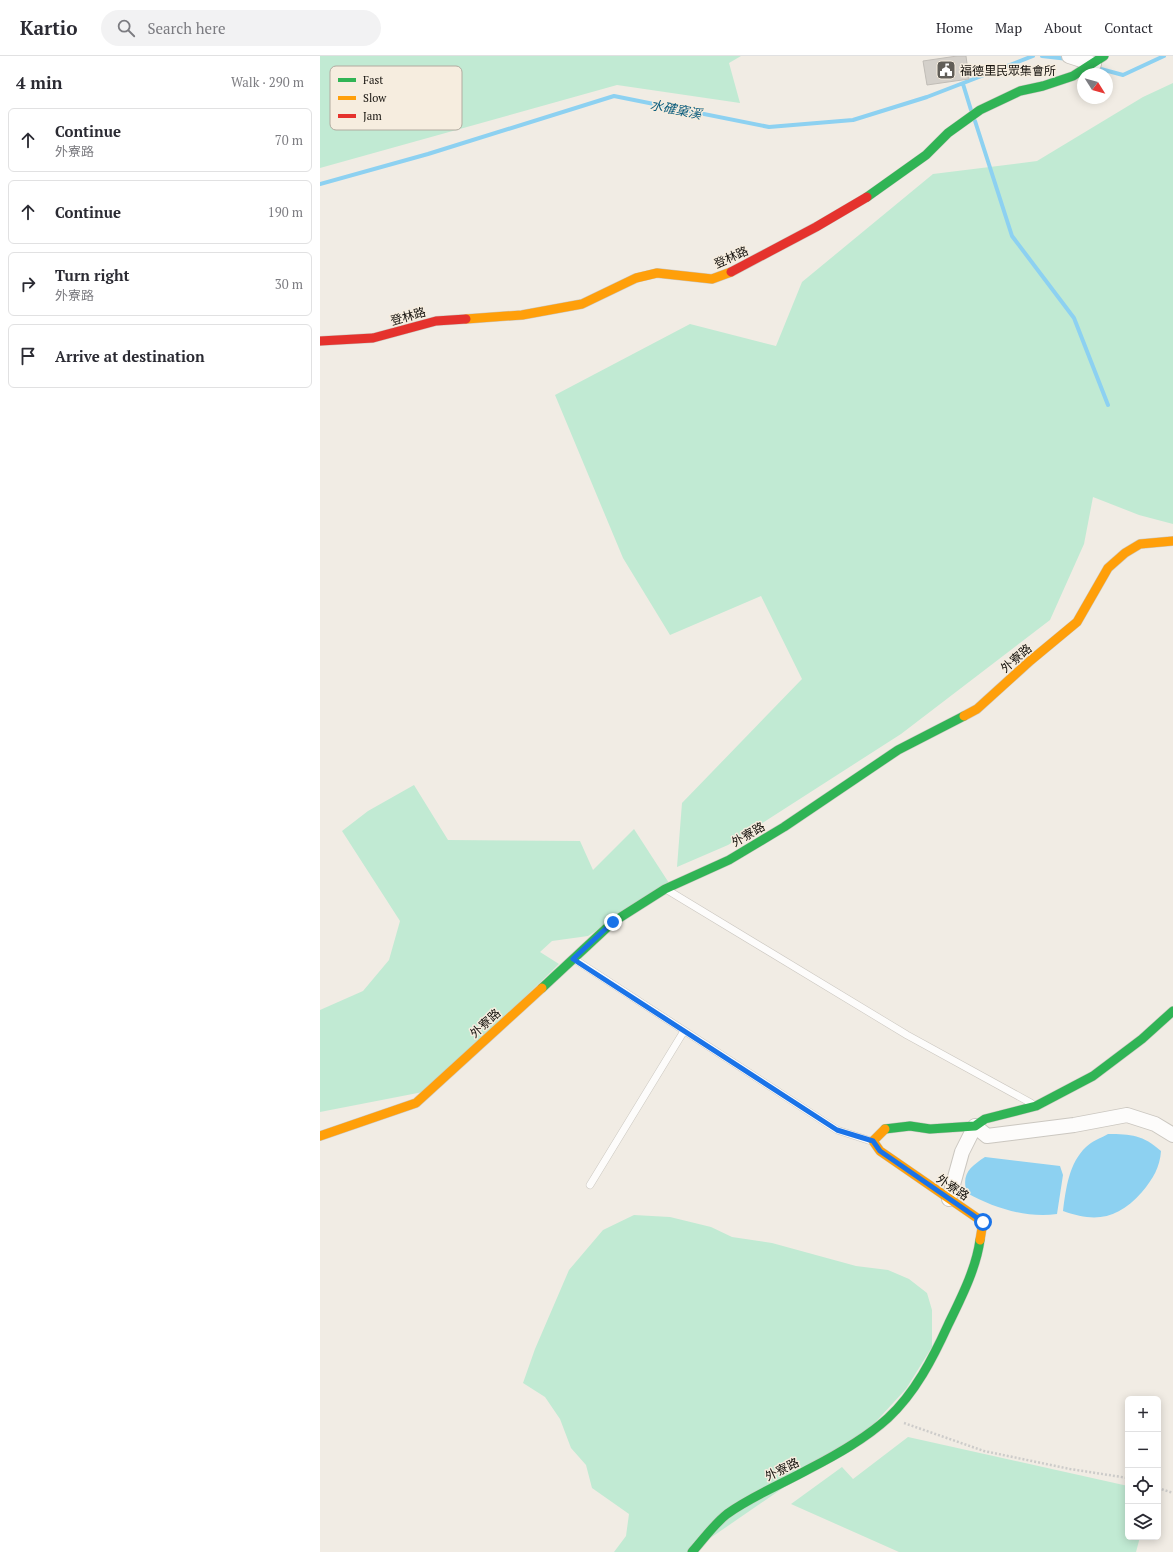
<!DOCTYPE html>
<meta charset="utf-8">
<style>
:root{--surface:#fff;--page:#f2f2f3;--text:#2b2b33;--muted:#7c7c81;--line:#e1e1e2}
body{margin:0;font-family:"PT Serif","Noto Sans TC",serif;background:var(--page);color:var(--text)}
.controls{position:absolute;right:12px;bottom:12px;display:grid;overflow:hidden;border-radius:6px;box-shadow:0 2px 10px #0003}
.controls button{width:36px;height:36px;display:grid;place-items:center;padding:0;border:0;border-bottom:1px solid var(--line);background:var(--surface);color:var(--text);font:20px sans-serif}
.compass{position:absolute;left:757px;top:12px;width:36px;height:36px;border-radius:50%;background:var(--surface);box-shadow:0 2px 10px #0003;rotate:127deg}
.stop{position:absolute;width:12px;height:12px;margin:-9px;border:3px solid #1a73e8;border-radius:50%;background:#fff}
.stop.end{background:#1a73e8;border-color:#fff;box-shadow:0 1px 4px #0008}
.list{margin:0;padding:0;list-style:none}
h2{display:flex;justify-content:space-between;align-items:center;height:52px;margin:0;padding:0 16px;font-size:17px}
h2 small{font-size:13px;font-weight:400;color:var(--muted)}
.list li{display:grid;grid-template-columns:26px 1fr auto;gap:12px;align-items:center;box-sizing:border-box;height:64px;margin:0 8px 8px;padding:0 8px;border:1px solid var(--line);border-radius:6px}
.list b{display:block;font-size:15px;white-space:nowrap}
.list p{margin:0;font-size:13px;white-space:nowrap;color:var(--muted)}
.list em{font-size:13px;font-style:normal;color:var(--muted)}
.icon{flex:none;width:22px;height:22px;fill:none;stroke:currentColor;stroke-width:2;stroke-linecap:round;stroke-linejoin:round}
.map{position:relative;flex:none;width:853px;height:1496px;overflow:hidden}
header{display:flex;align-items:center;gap:24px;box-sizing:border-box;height:56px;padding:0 20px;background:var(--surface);border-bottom:1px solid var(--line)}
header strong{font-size:19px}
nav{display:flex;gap:22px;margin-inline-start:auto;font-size:14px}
.search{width:280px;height:36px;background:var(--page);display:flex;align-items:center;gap:10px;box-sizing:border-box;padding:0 14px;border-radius:22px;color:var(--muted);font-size:15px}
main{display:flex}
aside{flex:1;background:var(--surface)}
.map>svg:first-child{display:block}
</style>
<header>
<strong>Kartio</strong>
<div class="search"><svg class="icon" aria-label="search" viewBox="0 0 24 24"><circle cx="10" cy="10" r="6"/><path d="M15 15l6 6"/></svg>Search here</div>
<nav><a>Home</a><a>Map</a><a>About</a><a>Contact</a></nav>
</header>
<main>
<aside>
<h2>4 min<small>Walk · 290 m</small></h2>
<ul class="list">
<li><svg class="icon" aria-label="ahead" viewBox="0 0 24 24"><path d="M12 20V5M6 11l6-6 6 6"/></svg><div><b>Continue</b><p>外寮路</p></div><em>70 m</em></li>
<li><svg class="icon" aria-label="ahead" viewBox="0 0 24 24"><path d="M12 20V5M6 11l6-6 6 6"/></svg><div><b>Continue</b></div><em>190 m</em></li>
<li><svg class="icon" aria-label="right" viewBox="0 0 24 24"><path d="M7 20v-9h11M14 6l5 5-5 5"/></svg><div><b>Turn right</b><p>外寮路</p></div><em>30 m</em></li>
<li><svg class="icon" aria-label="arrive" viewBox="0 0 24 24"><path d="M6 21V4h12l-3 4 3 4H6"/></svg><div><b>Arrive at destination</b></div></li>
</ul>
</aside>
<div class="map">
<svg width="853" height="1496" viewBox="0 0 853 1496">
<rect width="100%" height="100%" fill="#f1ece4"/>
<!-- green -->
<path fill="#c1ead3" d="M 0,0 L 421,0 L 409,7 L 420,47 L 297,29 L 0,112 Z
M 853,27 L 853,468 L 819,459 L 773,441 L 764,488 L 730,564 L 581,678 L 408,789 L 357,811 L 362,747 L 482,623 L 441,540 L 350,579 L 303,502 L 235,339 L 370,268 L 456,290 L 482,226 L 613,118 L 717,105 L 823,41 Z
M 94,729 L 128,784 L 260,785 L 273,814 L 314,773 L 349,827 L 268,880 L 232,885 L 220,896 L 239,908 L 108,1035 L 0,1056 L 0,954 L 43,935 L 69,904 L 80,865 L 22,775 L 48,755 Z
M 314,1159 L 350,1161 L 391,1171 L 412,1181 L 452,1187 L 536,1210 L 568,1214 L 589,1223 L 607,1237 L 612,1254 L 612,1291 L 586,1333 L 550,1372 L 370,1496 L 294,1496 L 306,1480 L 309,1458 L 272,1432 L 266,1409 L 251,1392 L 240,1363 L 225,1341 L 203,1327 L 215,1293 L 249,1214 L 283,1174 Z
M 588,1381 L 808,1430 L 808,1481 L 820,1481 L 816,1496 L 579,1496 L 471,1448 L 522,1411 L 533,1423 Z"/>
<!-- water -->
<path fill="#8dd1f1" d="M 788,1078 C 811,1078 823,1079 841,1095 C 840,1111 833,1123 822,1136 C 798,1163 776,1167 743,1155 C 746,1132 749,1107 766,1091 C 772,1085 781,1082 788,1078 Z
M 665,1101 L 740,1110 L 743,1119 L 737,1158 C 705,1162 674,1152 647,1137 C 641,1118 650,1111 665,1101 Z"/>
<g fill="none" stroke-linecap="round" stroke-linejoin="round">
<!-- stream -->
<path stroke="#8dd1f1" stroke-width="4" d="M 722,0 L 748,3
M 777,12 L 803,19 L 844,0
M 643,28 L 651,54
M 655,65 L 692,180 L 754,262 L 788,349
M 0,128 L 108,98 L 294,40 L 449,71 L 533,64 L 607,41 L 713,0"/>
</g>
<!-- building -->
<path fill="#d4d0ca" stroke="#c1bdb7" d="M 637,0 L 646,0 L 649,23 L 607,29 L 603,5 Z"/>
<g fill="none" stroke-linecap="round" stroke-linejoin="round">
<!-- lane casing -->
<g stroke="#cbc7c0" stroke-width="8">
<path id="lane" d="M 349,835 L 587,979 L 711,1047
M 254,903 L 517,1074 L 551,1085
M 270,1129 L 364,975"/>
</g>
<!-- street casing -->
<g stroke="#cbc7c0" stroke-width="16">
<path id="street" d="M 749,0 L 774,8
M 629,1143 L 642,1096 L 655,1070 L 667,1080 L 754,1069 L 807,1059 L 835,1068 L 853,1079"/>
</g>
<!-- fast casing -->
<g stroke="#cbc7c0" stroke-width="10">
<path id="fast" d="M 547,141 L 606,99 L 628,77 L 660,54 L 700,35 L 723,30 L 753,20 L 784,0
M 222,932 L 293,866 L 345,833 L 409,804 L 464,771 L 578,694 L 644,660
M 565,1073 L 590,1070 L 610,1073 L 655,1070 L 665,1063 L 716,1050 L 773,1020 L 822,983 L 853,955
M 372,1496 C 383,1484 394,1468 407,1458 C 432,1440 462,1428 489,1413 C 516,1399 545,1383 568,1362 C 595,1337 613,1302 628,1269 C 641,1242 656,1213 660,1184"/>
</g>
<!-- slow casing -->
<g stroke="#cbc7c0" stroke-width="10">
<path id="slow" d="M 146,263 L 202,259 L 262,248 L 316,222 L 337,217 L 392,223 L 411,216
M 644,660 L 657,653 L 710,605 L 757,566 L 788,512 L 805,497 L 820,488 L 853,485
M 565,1073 L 553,1085 L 560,1095 L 663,1166 L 660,1184
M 0,1080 L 96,1047 L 222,932"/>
</g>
<!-- jam casing -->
<g stroke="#cbc7c0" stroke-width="10">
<path id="jam" d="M 411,216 L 496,171 L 547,141
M 0,285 L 53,282 L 116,265 L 146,263"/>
</g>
<!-- path -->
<path stroke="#cdccca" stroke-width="2.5" stroke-dasharray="2 2" stroke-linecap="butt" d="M 584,1367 L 664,1395 L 750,1413 L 808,1422
M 838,1432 L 853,1437"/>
<!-- lane -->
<use href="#lane" stroke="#fdfcfb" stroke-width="7"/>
<!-- street -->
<use href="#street" stroke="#fdfcfb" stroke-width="14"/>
<!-- fast -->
<use href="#fast" stroke="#30b455" stroke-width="9"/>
<!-- slow -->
<use href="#slow" stroke="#ff9f0a" stroke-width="9"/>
<!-- jam -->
<use href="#jam" stroke="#e5322d" stroke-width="9"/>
</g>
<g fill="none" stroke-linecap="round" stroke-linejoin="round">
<!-- route -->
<path stroke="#1a73e8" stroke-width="5" d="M 293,866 L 253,903 L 517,1074 L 553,1085 L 560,1095 L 663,1166"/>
</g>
<!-- icons -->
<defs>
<g id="civic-square" transform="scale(1)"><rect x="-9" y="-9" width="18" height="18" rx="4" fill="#615e58" stroke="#f6eddf"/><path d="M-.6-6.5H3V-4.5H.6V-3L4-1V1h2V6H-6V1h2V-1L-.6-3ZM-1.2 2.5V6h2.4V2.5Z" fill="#fff"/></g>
</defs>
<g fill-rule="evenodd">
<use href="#civic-square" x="626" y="14"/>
</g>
<g text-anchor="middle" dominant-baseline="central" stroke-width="3" stroke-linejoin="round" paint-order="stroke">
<!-- poi labels -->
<g font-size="12" fill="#14110c" stroke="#f6eddf" text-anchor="start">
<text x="640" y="14">福德里民眾集會所</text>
</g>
<!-- street labels -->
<g font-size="12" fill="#14110c" stroke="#f6eddf">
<text transform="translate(411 201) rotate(-24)">登林路</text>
<text transform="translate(88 260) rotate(-16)">登林路</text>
<text transform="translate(696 602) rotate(-41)">外寮路</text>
<text transform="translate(428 778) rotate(-30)">外寮路</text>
<text transform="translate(165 967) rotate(-42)">外寮路</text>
<text transform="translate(633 1131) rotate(34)">外寮路</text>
<text transform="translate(462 1413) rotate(-26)">外寮路</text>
</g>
<!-- water labels -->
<g font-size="13" font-style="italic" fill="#0c5d7d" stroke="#f6eddf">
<text transform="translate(356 53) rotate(11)">水確窠溪</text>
</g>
</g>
<!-- legend -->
<rect x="10" y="10" width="132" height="64" rx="6" fill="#f6eddf" stroke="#b2aba0" stroke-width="1"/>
<rect x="18" y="22" width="18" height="4" fill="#30b455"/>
<rect x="18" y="40" width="18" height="4" fill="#ff9f0a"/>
<rect x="18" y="58" width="18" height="4" fill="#e5322d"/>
<g font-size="11" fill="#14110c">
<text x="43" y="28">Fast</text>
<text x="43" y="46">Slow</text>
<text x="43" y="64">Jam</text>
</g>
</svg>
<div class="controls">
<button>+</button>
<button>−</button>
<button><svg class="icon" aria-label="locate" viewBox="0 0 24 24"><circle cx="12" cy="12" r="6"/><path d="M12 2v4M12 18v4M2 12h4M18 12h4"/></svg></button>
<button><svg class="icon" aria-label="layers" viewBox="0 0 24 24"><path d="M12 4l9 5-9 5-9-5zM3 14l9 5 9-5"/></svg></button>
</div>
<svg class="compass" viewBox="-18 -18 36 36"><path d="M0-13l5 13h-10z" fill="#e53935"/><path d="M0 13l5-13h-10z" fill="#7c7c81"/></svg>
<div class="stop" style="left:663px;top:1166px"></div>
<div class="stop end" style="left:293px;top:866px"></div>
</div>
</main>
